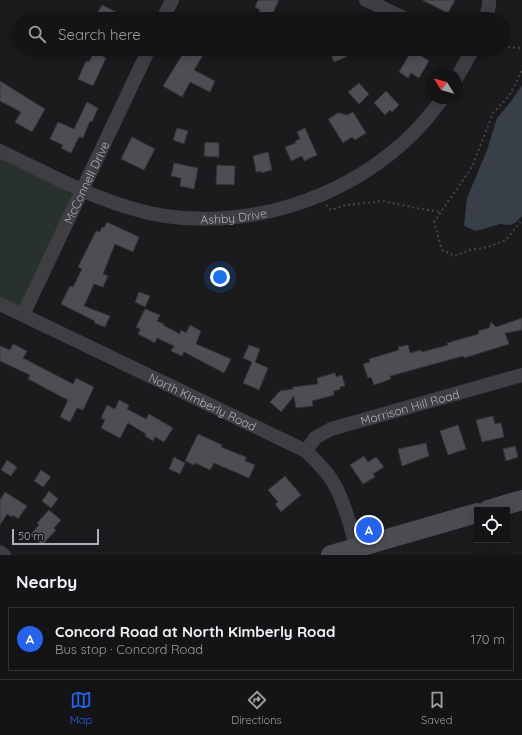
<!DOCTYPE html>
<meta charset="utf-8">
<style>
:root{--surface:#141416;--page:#1d1d1f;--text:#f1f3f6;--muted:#9d9ea1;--line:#333335;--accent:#2563eb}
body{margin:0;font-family:Quicksand,sans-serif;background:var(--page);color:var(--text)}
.controls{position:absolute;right:12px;bottom:12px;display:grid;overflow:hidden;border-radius:0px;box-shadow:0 2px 10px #0003}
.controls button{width:36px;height:36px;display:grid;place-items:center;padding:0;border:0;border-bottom:1px solid var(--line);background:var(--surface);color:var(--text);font:20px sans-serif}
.compass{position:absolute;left:426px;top:68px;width:36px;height:36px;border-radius:50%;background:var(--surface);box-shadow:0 2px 10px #0003;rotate:307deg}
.scale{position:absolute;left:12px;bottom:10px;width:87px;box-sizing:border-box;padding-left:4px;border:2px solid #afb0bb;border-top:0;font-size:11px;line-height:14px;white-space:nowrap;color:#afb0bb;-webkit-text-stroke:3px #161618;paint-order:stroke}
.you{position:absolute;left:220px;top:277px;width:14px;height:14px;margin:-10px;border:3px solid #fff;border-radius:50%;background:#1a73e8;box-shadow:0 0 0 6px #1a73e833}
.badge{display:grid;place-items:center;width:26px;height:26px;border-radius:50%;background:var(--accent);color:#fff;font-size:13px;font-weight:700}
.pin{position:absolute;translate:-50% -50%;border:2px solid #fff;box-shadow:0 1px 4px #0006}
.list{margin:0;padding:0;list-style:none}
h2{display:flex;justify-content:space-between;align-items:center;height:52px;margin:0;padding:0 16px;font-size:17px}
h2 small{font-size:13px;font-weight:400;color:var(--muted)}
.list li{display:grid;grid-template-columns:26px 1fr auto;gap:12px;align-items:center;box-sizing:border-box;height:64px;margin:0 8px 8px;padding:0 8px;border:1px solid var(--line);border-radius:0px}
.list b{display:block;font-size:15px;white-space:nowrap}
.list p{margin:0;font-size:13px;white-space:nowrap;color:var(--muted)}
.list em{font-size:13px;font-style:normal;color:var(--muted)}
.icon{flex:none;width:22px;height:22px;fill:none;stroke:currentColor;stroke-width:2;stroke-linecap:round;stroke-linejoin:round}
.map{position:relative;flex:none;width:522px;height:555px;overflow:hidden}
.search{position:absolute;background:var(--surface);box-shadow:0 2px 10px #0003;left:12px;right:12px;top:12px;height:44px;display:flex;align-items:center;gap:10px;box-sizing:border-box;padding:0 14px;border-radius:22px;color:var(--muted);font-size:15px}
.sheet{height:124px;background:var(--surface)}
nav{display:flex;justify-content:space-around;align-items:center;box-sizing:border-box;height:56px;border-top:1px solid var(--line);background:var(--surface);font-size:11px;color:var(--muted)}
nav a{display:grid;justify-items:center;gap:2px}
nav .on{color:var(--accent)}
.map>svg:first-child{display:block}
</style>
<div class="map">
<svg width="522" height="555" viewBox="0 0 522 555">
<rect width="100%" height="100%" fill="#1b1b1d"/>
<!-- green -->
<path fill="#29312c" d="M 0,153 L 80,190 L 22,313 L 0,302 Z"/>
<!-- water -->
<path fill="#393f48" d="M 522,85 L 522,216 L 515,223 L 510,225 L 500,224 L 476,231 L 464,226 L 467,198 L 487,150 L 497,118 L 510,103 Z"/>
<!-- building -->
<path fill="#4e4d52" stroke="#363538" d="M 258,0 L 279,0 L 270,19 L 256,19 L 260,10 L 255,7 Z
M 422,0 L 455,0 L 448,13 Z
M 102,5 L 116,12 L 127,19 L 94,19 Z
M 186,49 L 203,49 L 200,53 L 203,55 L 194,70 L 215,81 L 210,92 L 190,82 L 182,97 L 163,86 Z
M 329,49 L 344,49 L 346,57 L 334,62 Z
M 412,50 L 429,61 L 419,78 L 411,73 L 408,78 L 399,72 Z
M 94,52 L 106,58 L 93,86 L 78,79 L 86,61 L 89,62 Z
M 0,81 L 45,109 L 32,132 L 15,122 L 21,112 L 0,101 Z
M 359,83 L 369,94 L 359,104 L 348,92 Z
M 386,91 L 399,105 L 392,112 L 390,110 L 385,115 L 374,103 Z
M 87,102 L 98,108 L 92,122 L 90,121 L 83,138 L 79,137 L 71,153 L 61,148 L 63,145 L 50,139 L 58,122 L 74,129 Z
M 353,112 L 366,133 L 355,140 L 352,137 L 343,143 L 328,119 L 338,113 L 348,115 Z
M 177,128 L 188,131 L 184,144 L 173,140 Z
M 305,128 L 317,155 L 304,161 L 302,156 L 291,161 L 285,147 L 296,143 L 295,141 L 300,139 L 297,132 Z
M 132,137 L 155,149 L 144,170 L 121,159 Z
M 205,142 L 219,143 L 219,157 L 204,156 Z
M 268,152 L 272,170 L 261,173 L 261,171 L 256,172 L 253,156 Z
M 174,163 L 198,168 L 194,189 L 180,186 L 181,178 L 171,176 Z
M 217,165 L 235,166 L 234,185 L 216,184 Z
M 107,222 L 139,237 L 133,252 L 115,244 L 103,274 L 108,276 L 103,287 L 94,284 L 84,306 L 110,316 L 105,327 L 94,323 L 95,321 L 61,304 L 70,286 L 73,287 L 82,269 L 78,267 L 96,231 L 100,232 L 102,227 L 104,228 Z
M 139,292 L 150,296 L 145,307 L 135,302 Z
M 145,309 L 160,315 L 157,321 L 164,324 L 163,325 L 180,334 L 181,330 L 186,333 L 190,325 L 201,331 L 196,344 L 231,359 L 224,373 L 184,352 L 182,356 L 171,351 L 174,346 L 157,338 L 155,343 L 138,334 L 140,329 L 136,327 Z
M 522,318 L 522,330 L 505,333 L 509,344 L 464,358 L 463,356 L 390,376 L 391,379 L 374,385 L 371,377 L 368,378 L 363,364 L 370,362 L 369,359 L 399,350 L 398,347 L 408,345 L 410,353 L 421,350 L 422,352 L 448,345 L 447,343 L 479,334 L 478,331 L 489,328 L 491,322 L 496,327 Z
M 13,344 L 27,351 L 23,358 L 73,384 L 76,378 L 94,387 L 83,410 L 77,408 L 70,422 L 60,417 L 68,400 L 28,379 L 30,375 L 0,361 L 0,346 L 10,350 Z
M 249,345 L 260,349 L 255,362 L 268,368 L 259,390 L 243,383 L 252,362 L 243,358 Z
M 335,373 L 336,377 L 342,375 L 345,386 L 340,387 L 340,389 L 334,391 L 334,395 L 312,401 L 313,406 L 296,408 L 294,396 L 281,412 L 270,402 L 280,391 L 293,389 L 293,387 L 318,384 L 317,378 Z
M 119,400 L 129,405 L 127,409 L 146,419 L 149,414 L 173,428 L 164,442 L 155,437 L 153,441 L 145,436 L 146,434 L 128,423 L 120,438 L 101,428 L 105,420 L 101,418 L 107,405 L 115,409 Z
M 493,416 L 495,424 L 501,423 L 504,437 L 482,442 L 476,420 Z
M 458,425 L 466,449 L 448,455 L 440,431 Z
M 198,434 L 222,445 L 221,447 L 246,457 L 245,461 L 255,465 L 249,478 L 214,463 L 210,470 L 195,463 L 194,465 L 185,461 Z
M 426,443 L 429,456 L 402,466 L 398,449 Z
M 515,446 L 518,457 L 506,461 L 503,449 Z
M 364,456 L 368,462 L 376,457 L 384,467 L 373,474 L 375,477 L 363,484 L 350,465 Z
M 174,457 L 185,463 L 180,474 L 169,469 Z
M 7,460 L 17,467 L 11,476 L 1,470 Z
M 41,470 L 51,477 L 43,487 L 34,481 Z
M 285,476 L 301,495 L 281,512 L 275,504 L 278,502 L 268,490 Z
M 49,491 L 58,499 L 51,508 L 42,501 Z
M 5,492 L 27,506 L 18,519 L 13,515 L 12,517 L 7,514 L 0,525 L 0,500 Z
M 49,510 L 61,520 L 54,528 L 56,530 L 42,545 L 30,535 L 39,525 L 37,523 Z"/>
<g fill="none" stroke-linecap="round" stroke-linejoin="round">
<!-- path -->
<path stroke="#44454a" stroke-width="2" stroke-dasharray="2 3" stroke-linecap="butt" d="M 503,47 L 522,48
M 485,55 L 495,49
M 522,71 L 509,96 L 493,113 L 472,167 L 434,222 L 442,250 L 455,256 L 470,250 L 488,247 L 506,240 L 522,220
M 326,205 L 331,210 L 346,205 L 383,201 L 416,208 L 441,212"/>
<!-- street -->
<g stroke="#3f3e43" stroke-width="14">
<path d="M 366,0 L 406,19"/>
<path d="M 163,19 L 172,0"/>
<path d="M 486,19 L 489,5 L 489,0"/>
<path d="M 456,79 L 473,49"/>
<path id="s1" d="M 0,151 C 53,176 107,207 165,216 C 250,228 339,200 403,143 C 418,130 431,114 443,98"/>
<path id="s2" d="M 0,304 L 306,451 C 315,460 324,468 331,479 C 343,496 353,534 358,555"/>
<path id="s3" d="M 23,315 L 149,49"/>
<path id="s4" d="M 306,451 L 315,438 L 331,429 L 522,375"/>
<path d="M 0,552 L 4,555"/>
</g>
<!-- secondary -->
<path stroke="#4b4b51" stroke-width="20" d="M 488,510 L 522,500
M 331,555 L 477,513"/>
</g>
<g text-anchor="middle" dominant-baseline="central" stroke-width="3.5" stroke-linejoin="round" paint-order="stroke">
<!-- street labels -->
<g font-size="12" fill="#afb0bb" stroke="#161618">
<text stroke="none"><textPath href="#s3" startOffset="147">McConnell Drive</textPath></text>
<text stroke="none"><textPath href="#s1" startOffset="247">Ashby Drive</textPath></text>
<text stroke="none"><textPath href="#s2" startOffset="225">North Kimberly Road</textPath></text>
<text stroke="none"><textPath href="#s4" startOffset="116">Morrison Hill Road</textPath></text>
</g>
</g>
</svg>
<div class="controls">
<button><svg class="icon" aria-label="locate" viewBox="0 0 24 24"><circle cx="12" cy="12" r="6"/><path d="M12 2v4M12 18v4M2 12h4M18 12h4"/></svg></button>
</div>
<svg class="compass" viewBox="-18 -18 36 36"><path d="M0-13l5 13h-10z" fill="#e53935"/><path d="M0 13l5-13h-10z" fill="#9d9ea1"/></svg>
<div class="scale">50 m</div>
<div class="you"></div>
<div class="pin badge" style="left:369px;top:530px">A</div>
<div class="search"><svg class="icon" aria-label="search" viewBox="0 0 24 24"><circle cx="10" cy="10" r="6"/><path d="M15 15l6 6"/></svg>Search here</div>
</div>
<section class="sheet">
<h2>Nearby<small></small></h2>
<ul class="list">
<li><span class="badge">A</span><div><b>Concord Road at North Kimberly Road</b><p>Bus stop · Concord Road</p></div><em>170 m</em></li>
</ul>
</section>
<nav>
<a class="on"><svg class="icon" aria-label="map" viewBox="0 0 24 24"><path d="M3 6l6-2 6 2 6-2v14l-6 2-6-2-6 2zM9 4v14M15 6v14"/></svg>Map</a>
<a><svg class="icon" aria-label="directions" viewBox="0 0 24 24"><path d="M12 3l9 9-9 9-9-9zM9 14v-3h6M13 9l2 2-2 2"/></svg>Directions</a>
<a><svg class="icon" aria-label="saved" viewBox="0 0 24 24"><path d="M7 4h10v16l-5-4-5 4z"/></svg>Saved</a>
</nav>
